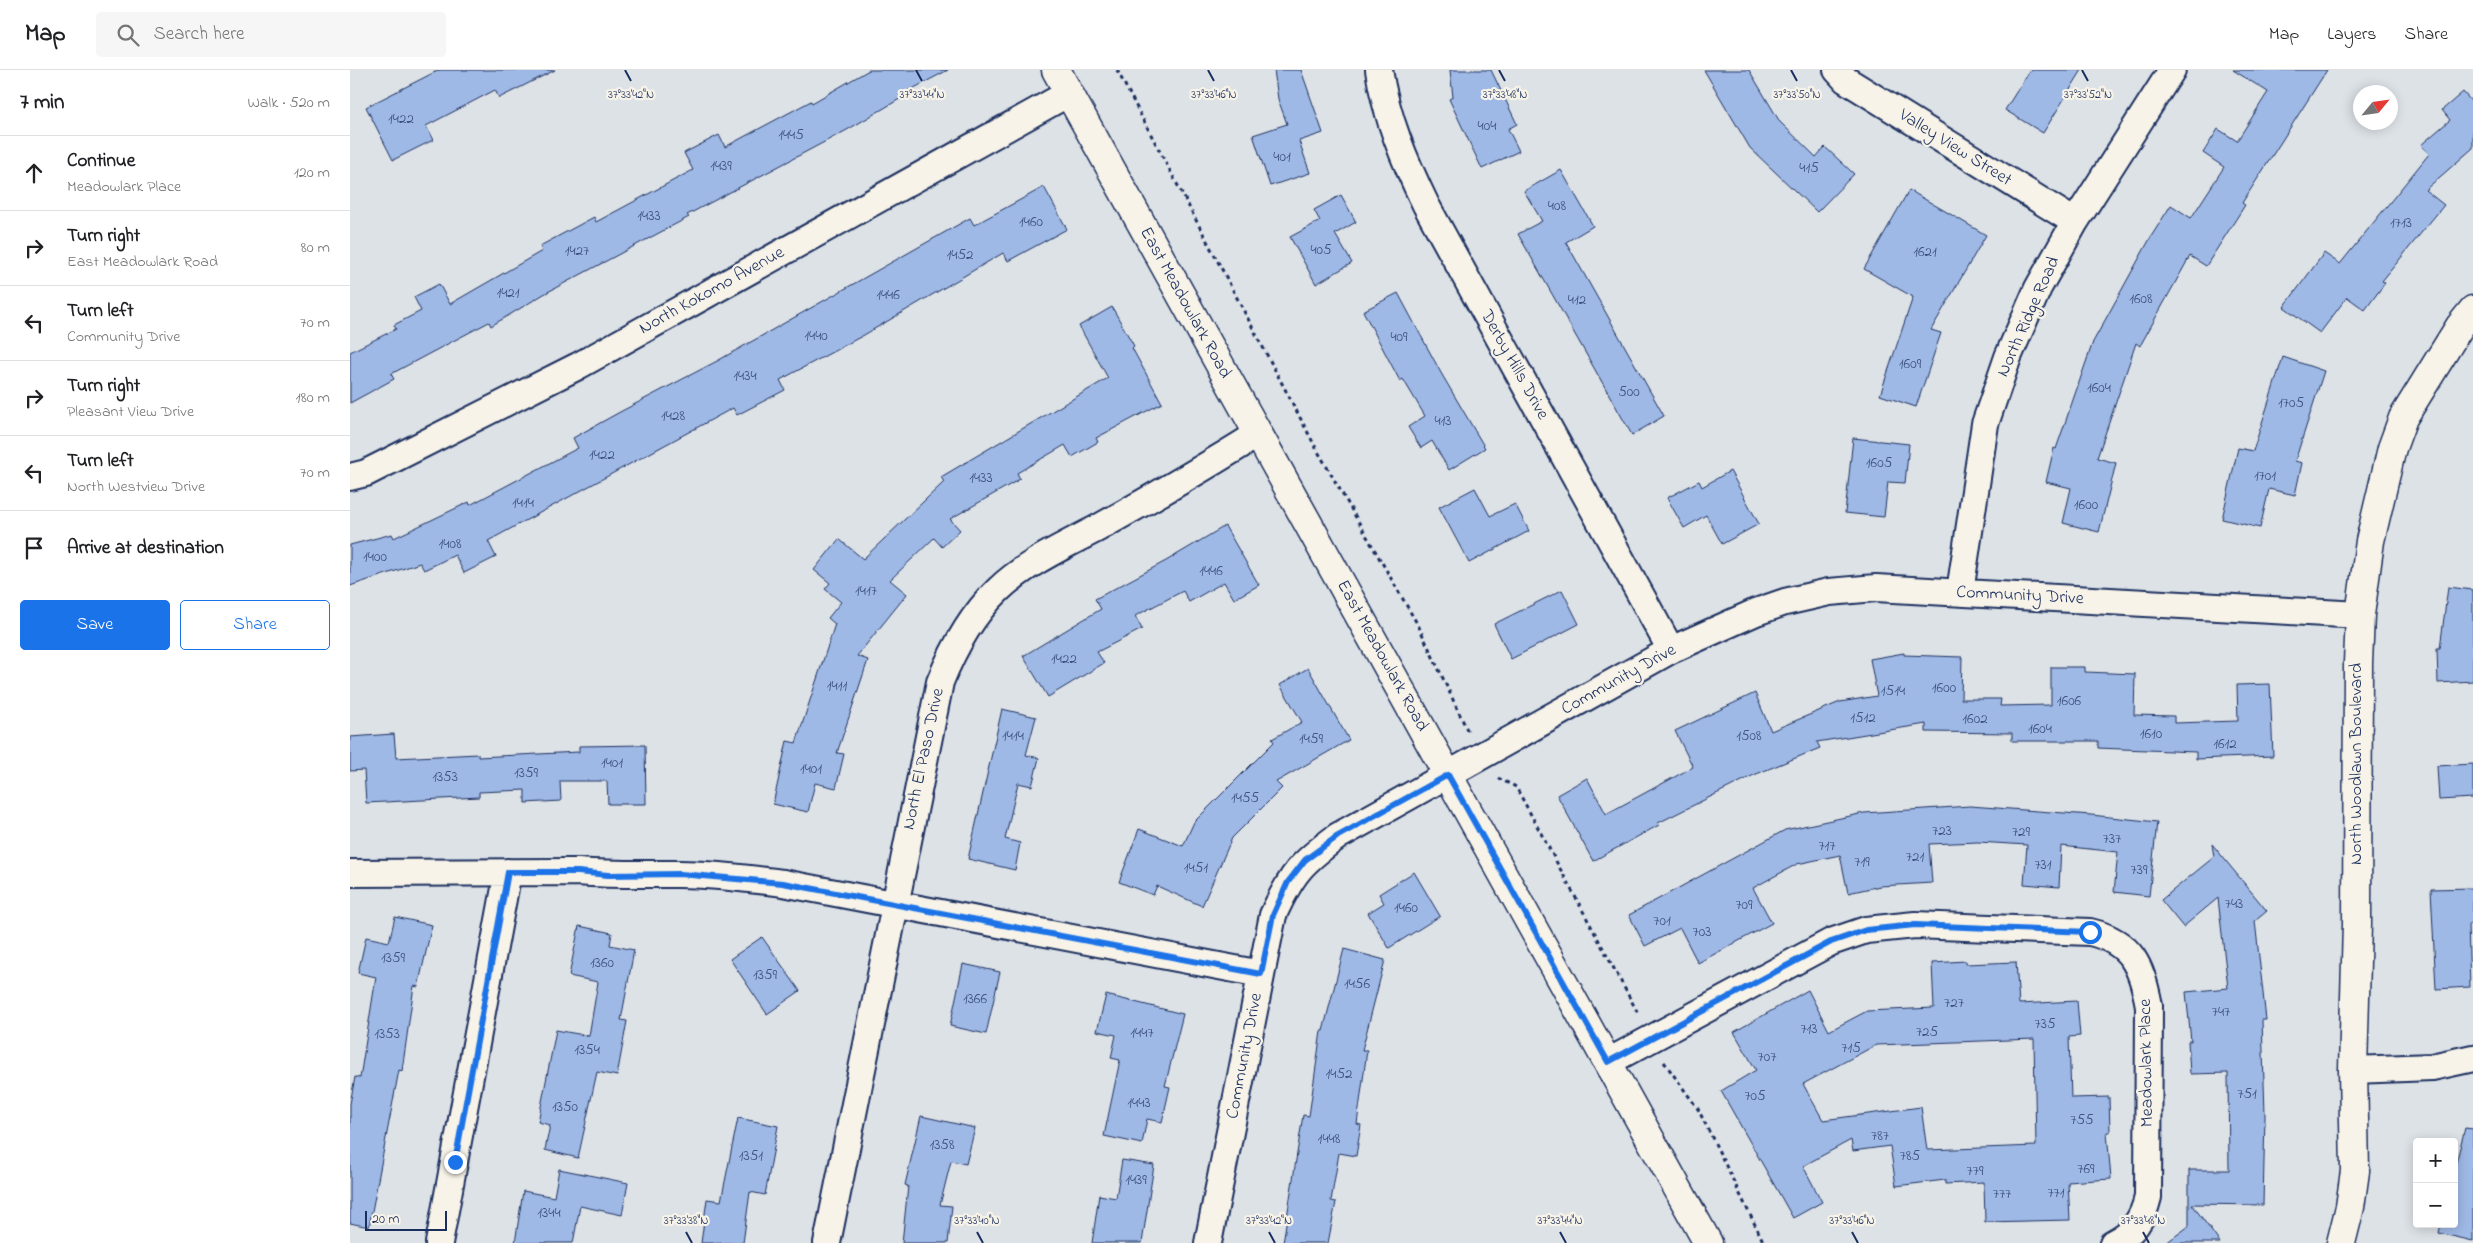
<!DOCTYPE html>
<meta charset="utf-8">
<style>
:root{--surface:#fff;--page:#f6f6f6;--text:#202124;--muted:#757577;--line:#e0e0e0;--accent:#1a73e8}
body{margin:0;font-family:"Indie Flower",sans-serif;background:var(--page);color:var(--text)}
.controls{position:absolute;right:15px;bottom:15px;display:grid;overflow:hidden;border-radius:5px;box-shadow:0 2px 12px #0003}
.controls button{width:45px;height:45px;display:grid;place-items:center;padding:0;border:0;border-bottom:1px solid var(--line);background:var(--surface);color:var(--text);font:25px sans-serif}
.compass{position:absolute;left:2003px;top:15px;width:45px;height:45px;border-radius:50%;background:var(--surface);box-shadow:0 2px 12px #0003;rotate:61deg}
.scale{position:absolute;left:15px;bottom:12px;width:82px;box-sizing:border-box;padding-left:5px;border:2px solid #1b2f5e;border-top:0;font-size:14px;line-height:18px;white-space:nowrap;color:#1b2f5e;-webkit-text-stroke:4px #f7f3e8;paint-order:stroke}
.stop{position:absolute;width:15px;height:15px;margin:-11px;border:4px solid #1a73e8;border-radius:50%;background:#fff}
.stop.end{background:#1a73e8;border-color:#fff;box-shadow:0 1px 5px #0008}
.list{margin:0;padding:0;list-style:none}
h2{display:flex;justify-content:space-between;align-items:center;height:65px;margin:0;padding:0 20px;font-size:21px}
h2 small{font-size:16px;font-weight:400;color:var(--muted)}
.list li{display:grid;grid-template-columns:32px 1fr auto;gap:15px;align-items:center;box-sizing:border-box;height:75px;padding:0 20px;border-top:1px solid var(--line)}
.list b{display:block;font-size:19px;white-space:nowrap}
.list p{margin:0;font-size:16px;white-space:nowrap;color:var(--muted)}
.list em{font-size:16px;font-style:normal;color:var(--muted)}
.actions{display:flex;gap:10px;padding:15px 20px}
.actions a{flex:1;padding:11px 0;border:1px solid var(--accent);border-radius:5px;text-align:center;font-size:18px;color:var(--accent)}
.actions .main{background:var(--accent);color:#fff}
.icon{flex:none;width:28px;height:28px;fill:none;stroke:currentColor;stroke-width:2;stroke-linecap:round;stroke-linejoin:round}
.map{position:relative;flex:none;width:2123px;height:1173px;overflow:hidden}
header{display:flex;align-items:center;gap:30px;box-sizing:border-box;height:70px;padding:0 25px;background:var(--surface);border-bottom:1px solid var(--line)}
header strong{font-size:24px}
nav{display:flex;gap:28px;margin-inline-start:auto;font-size:18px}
.search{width:350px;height:45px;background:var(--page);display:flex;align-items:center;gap:12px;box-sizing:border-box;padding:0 18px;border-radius:5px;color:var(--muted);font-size:19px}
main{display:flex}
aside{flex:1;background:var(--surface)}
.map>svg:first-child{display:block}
</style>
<header>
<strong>Map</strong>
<div class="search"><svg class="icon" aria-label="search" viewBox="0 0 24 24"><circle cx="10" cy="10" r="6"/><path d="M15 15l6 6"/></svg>Search here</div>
<nav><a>Map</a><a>Layers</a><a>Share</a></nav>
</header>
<main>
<aside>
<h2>7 min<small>Walk · 520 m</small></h2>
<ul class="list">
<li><svg class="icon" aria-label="ahead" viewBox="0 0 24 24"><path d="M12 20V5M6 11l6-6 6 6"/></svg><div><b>Continue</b><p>Meadowlark Place</p></div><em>120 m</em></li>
<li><svg class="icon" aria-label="right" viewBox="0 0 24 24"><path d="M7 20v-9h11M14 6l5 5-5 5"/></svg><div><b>Turn right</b><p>East Meadowlark Road</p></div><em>80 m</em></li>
<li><svg class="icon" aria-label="left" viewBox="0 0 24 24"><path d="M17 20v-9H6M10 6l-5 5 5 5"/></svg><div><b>Turn left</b><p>Community Drive</p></div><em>70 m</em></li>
<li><svg class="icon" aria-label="right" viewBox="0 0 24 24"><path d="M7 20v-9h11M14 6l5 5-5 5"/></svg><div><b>Turn right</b><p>Pleasant View Drive</p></div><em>180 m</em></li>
<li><svg class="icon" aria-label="left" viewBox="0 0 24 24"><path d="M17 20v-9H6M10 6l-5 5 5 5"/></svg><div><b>Turn left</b><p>North Westview Drive</p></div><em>70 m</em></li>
<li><svg class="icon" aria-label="arrive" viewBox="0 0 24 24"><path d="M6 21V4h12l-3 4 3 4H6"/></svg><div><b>Arrive at destination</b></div></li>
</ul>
<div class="actions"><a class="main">Save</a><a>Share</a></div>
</aside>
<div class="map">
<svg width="2123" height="1173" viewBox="0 0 2123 1173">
<rect width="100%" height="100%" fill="#dde2e7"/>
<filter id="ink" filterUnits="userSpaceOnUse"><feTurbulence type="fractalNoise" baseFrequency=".02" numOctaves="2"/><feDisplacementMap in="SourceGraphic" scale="10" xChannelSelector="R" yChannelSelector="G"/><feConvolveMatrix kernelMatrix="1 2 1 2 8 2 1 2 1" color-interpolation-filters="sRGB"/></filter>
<g filter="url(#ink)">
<!-- building -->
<path fill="#9fb9e6" stroke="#1b2f5e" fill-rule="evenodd" d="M 89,0 L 205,0 L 149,28 L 145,20 L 76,56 L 83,70 L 43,90 L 16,37 Z
M 519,0 L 598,0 L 551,25 L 553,27 L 497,60 L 337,145 L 339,147 L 194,224 L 141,256 L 139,252 L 41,304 L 44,309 L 0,333 L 0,282 L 46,259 L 44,255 L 71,241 L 64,227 L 89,214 L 100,234 L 192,181 L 190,176 L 244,147 L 246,152 L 343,100 L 334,83 L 369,65 L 375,77 L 461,31 L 462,33 Z
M 924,0 L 951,0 L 973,63 L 949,71 L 960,103 L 920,116 L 903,65 L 937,54 L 928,29 Z
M 1100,0 L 1141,0 L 1167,54 L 1158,59 L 1169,81 L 1132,99 L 1099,29 L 1103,27 Z
M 1354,0 L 1399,0 L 1430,52 L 1466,87 L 1475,77 L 1504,104 L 1467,142 L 1400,78 Z
M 1680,0 L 1732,0 L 1693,63 L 1655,40 Z
M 1883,0 L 1977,0 L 1892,133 L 1895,135 L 1856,196 L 1840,186 L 1790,276 L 1786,273 L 1747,388 L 1766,393 L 1749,462 L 1713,453 L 1721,418 L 1696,412 L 1704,378 L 1706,379 L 1743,272 L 1802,165 L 1821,135 L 1841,148 L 1874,97 L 1853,83 L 1868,59 L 1887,71 L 1918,22 Z
M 2113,22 L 2121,31 L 2123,30 L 2123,78 L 2075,120 L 2094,135 L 2032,211 L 2035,213 L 2015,240 L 1997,227 L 1970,263 L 1934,237 L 1974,183 L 1990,194 L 2079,84 L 2071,75 L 2100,50 L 2092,40 Z
M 1211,100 L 1243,156 L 1216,172 L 1314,346 L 1282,365 L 1168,164 L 1192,151 L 1174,121 Z
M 694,117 L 717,159 L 658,191 L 653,183 L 514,265 L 430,310 L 435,320 L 387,345 L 383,338 L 138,471 L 146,487 L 114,503 L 105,485 L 74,500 L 70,493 L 0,516 L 0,475 L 42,464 L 44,468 L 119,432 L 120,435 L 228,378 L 223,368 L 268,343 L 369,290 L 620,148 L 624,155 Z
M 1559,120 L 1636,165 L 1581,260 L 1591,263 L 1566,337 L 1530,325 L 1563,227 L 1514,199 Z
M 991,125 L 1006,152 L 985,164 L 1002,193 L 966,214 L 940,167 L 970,151 L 964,140 Z
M 1048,223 L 1091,303 L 1135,378 L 1099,400 L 1082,371 L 1071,378 L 1058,357 L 1075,346 L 1053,309 L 1050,311 L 1013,241 Z
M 762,237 L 784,276 L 782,278 L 812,333 L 746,368 L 748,372 L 722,387 L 715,375 L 667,403 L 670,409 L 600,449 L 610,460 L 592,477 L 584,468 L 540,510 L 557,524 L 507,586 L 518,590 L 487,683 L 494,684 L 486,718 L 465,713 L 458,742 L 423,734 L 437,671 L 446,673 L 485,554 L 478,548 L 491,532 L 475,519 L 480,513 L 464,500 L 489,469 L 513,489 L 594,412 L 591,407 L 758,308 L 729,256 Z
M 1933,287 L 1974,301 L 1945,391 L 1952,393 L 1945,425 L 1919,419 L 1910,458 L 1872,449 L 1888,378 L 1903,381 Z
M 1503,368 L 1559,374 L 1555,413 L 1538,412 L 1534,447 L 1495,443 Z
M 1380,401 L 1409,454 L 1372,474 L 1356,445 L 1334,458 L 1317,428 L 1349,411 L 1352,417 Z
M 1125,418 L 1140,446 L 1165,434 L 1179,461 L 1119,493 L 1089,437 Z
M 875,456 L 909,515 L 884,529 L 874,512 L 839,532 L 833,521 L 785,546 L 792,559 L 747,582 L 754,593 L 698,627 L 673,586 L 751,539 L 745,529 L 816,491 Z
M 2098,517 L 2123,520 L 2123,611 L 2088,613 L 2087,578 L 2090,578 Z
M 1212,520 L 1229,554 L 1161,589 L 1144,554 Z
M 1554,583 L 1554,585 L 1612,587 L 1611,629 L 1651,629 L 1650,636 L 1701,635 L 1701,597 L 1735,597 L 1735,602 L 1785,604 L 1784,645 L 1824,646 L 1824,653 L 1888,651 L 1887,615 L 1920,614 L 1923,686 L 1846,689 L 1846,682 L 1748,678 L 1748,671 L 1662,671 L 1662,663 L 1576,662 L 1576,654 L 1467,672 L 1470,678 L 1404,705 L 1308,753 L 1309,755 L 1243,791 L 1207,725 L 1237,708 L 1256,744 L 1343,697 L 1325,661 L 1405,623 L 1421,661 L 1490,632 L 1527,626 L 1520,589 Z
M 958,598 L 999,670 L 926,712 L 932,718 L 882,768 L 852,836 L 807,816 L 803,825 L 769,812 L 789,759 L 833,776 L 844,752 L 924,672 L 922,669 L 952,652 L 930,615 Z
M 652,639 L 686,647 L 676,685 L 689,688 L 682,716 L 668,713 L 655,769 L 670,773 L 665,800 L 618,789 Z
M 44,664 L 46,688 L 128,684 L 128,687 L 229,682 L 229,676 L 295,675 L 296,734 L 258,734 L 257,711 L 210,711 L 211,731 L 175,733 L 175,720 L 129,722 L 129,727 L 16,733 L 14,700 L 0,701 L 0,667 Z
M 2123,694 L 2123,728 L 2089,730 L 2087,696 Z
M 1620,736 L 1741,745 L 1807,752 L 1799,826 L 1764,822 L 1768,782 L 1711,776 L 1709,817 L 1674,814 L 1677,775 L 1628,772 L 1579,774 L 1582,813 L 1530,816 L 1498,823 L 1490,785 L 1447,794 L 1403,818 L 1422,853 L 1348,893 L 1330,858 L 1295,876 L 1279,845 L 1435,760 L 1514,743 Z
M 1862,774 L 1917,841 L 1905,851 L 1916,950 L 1912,950 L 1915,1044 L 1913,1135 L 1842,1134 L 1870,1173 L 1816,1173 L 1839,1156 L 1839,1100 L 1879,1100 L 1878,1003 L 1840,1004 L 1838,971 L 1841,971 L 1836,922 L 1878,918 L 1868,828 L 1833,857 L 1811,830 L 1864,787 Z
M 1064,802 L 1090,846 L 1039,878 L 1018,843 L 1034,833 L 1029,824 Z
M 2123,818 L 2123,853 L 2118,854 L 2120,917 L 2086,919 L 2081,819 Z
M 45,847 L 82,855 L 68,917 L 64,916 L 52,1001 L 49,1000 L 19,1157 L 0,1153 L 0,1034 L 5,1007 L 10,1008 L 26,907 L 8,903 L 16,867 L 39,872 Z
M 229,856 L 262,863 L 260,875 L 284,880 L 271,950 L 277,951 L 267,1006 L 247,1002 L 228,1088 L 195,1080 L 200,1055 L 188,1052 L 206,960 L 239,966 L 248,912 L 219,906 Z
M 412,867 L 450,921 L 417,944 L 380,889 Z
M 994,879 L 1035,890 L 1012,980 L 1017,980 L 1007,1054 L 1011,1055 L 1006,1086 L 989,1083 L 981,1131 L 986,1132 L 978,1173 L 933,1173 L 953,1045 L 959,1046 L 971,961 L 973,961 Z
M 1616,891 L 1616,894 L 1666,892 L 1669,934 L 1727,931 L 1730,966 L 1719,967 L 1721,1028 L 1759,1027 L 1760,1062 L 1757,1062 L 1761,1109 L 1718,1112 L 1720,1150 L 1635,1152 L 1634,1112 L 1595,1114 L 1595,1110 L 1546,1116 L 1540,1076 L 1503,1081 L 1501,1070 L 1453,1096 L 1472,1132 L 1443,1148 L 1371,1021 L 1406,1000 L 1384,962 L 1458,920 L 1479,961 L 1517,941 L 1584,938 L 1582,893 ZM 1684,969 L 1686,1076 L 1577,1080 L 1571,1037 L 1473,1050 L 1453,1014 L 1526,975 Z
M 613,894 L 650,902 L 636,964 L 600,956 Z
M 756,925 L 833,944 L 815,1016 L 820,1017 L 812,1052 L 797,1049 L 792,1074 L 754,1066 L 770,990 L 761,988 L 766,965 L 747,961 Z
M 571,1046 L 625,1058 L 616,1094 L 601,1091 L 590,1135 L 602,1136 L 598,1173 L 552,1173 L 558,1116 L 555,1115 Z
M 388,1048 L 428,1056 L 415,1125 L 400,1122 L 393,1173 L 351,1173 L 357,1129 L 371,1131 Z
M 2115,1058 L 2123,1059 L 2123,1171 L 2089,1163 L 2091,1154 L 2104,1154 L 2104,1101 Z
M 772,1090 L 804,1095 L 792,1173 L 742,1173 L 749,1125 L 766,1128 Z
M 209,1099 L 278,1113 L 272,1145 L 230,1136 L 223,1173 L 165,1173 L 173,1121 L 204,1127 Z"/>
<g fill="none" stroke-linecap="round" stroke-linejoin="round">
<!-- minor casing -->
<g stroke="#1b2f5e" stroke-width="30">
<path id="minor" d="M 1029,0 C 1036,47 1055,92 1076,135 L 1321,580
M 1487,0 L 1496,10 L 1725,152
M 0,407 L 16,403 L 228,296 L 719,23
M 1610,522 L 1635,354 L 1658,287 L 1688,218 L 1725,152 L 1822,0
M 0,803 L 228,802 C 262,805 295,804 329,804 C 364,804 399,809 433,813 L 911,904
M 1258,992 L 1481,872 L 1516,860 L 1565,855 L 1740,862 C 1782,872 1792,897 1799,936 L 1798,1127 C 1793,1148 1784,1163 1763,1173
M 2003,1000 L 2082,997 L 2123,988
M 89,1173 L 158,802
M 477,1173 L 590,612 C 604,577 621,546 648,520 C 676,493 714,476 748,458 C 802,428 856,397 908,364
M 858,1173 L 923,845 C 942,803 951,793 988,766 L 1321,580 L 1406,542 L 1435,532 L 1479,522 L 1526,518 L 2010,545"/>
</g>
<!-- tertiary casing -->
<g stroke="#1b2f5e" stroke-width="31">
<path id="tertiary" d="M 1991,1173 L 2000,1137 L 2005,1101 L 2003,1000 L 2007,854 L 2008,593 L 2010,545 L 2020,471 L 2042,378 L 2053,348 L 2110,256 L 2123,240"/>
</g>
<!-- secondary casing -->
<g stroke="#1b2f5e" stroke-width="31">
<path id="secondary" d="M 706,0 L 1358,1173"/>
</g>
<!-- path -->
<path stroke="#1b2f5e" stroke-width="3" stroke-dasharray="4 4" stroke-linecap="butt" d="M 767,0 L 966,378 L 1069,557 L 1119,664
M 1148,708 L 1166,717 L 1289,945
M 1314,992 L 1348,1039 L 1414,1173"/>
<!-- minor -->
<use href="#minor" stroke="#f7f3e8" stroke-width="26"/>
<!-- tertiary -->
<use href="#tertiary" stroke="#f7f3e8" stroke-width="28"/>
<!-- secondary -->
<use href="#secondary" stroke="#f7f3e8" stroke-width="28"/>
</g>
</g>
<g fill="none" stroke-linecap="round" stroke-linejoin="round" filter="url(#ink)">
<!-- route -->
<path stroke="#1a73e8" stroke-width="6" d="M 105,1092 L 158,802 L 228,802 L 258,805 L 330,804 L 433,813 L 911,904 L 923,845 L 938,812 L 955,790 L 988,766 L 1098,705 L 1258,992 L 1481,872 L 1516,860 L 1565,855 L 1740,862"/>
</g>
<!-- ticks -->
<path fill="none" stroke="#1b2f5e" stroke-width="2" d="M 275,0 L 281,11M 566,0 L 572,11M 858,0 L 864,11M 1149,0 L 1155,11M 1441,0 L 1447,11M 1732,0 L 1738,11M 336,1162 L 342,1173M 627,1162 L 633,1173M 919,1162 L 925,1173M 1210,1162 L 1216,1173M 1502,1162 L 1508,1173M 1793,1162 L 1799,1173"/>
<g text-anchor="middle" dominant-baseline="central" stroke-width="4.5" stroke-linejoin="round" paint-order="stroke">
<!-- number labels -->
<g font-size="15" fill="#3c5280">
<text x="51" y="49">1422</text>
<text x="1137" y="56">404</text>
<text x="441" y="65">1445</text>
<text x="932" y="87">401</text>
<text x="371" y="96">1439</text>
<text x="1459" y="98">415</text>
<text x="1207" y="136">408</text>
<text x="299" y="146">1433</text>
<text x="681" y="152">1460</text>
<text x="2051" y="153">1713</text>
<text x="971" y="180">405</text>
<text x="227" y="181">1427</text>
<text x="1575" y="182">1621</text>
<text x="610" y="185">1452</text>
<text x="158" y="223">1421</text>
<text x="538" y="225">1446</text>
<text x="1791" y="229">1608</text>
<text x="1227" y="230">412</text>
<text x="466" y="266">1440</text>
<text x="1049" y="267">409</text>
<text x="1560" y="294">1609</text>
<text x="395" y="306">1434</text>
<text x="1749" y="318">1604</text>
<text x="1279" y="322">500</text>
<text x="1941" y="333">1705</text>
<text x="323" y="346">1428</text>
<text x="1093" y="351">413</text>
<text x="252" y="385">1422</text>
<text x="1529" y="393">1605</text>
<text x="1915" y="406">1701</text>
<text x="631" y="408">1433</text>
<text x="173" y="433">1414</text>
<text x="1736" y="435">1600</text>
<text x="100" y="474">1408</text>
<text x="25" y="487">1400</text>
<text x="861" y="501">1446</text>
<text x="516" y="521">1417</text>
<text x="714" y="589">1422</text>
<text x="487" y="616">1411</text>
<text x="1594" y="618">1600</text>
<text x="1543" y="621">1514</text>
<text x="1719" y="631">1606</text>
<text x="1513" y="648">1512</text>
<text x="1625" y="649">1602</text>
<text x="1690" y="659">1604</text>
<text x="1801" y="664">1610</text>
<text x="663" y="666">1414</text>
<text x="1399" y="666">1508</text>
<text x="961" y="669">1459</text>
<text x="1875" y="674">1612</text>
<text x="262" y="693">1401</text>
<text x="461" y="699">1401</text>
<text x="176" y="703">1359</text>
<text x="95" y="707">1353</text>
<text x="895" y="728">1455</text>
<text x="1592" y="761">723</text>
<text x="1671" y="762">729</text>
<text x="1762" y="769">737</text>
<text x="1477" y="776">717</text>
<text x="1565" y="787">721</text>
<text x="1512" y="792">719</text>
<text x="1693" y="795">731</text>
<text x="846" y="798">1451</text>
<text x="1789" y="800">739</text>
<text x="1884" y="834">743</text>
<text x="1394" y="835">709</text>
<text x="1056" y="838">1460</text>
<text x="1312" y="851">701</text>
<text x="1352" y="862">703</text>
<text x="43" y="888">1359</text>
<text x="252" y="893">1360</text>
<text x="415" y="905">1359</text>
<text x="1007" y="914">1456</text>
<text x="625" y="929">1366</text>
<text x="1604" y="933">727</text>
<text x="1871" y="942">747</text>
<text x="1695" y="954">735</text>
<text x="1459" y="959">713</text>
<text x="1577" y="962">725</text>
<text x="792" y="963">1447</text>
<text x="37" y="964">1353</text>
<text x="1501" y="978">715</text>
<text x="237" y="980">1354</text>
<text x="1417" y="987">707</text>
<text x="989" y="1004">1452</text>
<text x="1897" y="1024">751</text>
<text x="1405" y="1026">705</text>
<text x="789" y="1033">1443</text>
<text x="215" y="1037">1350</text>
<text x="1732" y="1050">755</text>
<text x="1530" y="1066">787</text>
<text x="979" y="1069">1448</text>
<text x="592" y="1075">1358</text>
<text x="401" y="1086">1351</text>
<text x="1560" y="1086">785</text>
<text x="1736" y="1099">769</text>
<text x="1625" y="1101">779</text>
<text x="786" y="1110">1439</text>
<text x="1706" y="1123">771</text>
<text x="1652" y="1124">777</text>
<text x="199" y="1143">1344</text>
</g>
<!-- street labels -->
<g font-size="18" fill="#1b2f5e" stroke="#f7f3e8">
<text transform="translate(1605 78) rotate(32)">Valley View Street</text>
<text transform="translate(362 221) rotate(-29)">North Kokomo Avenue</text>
<text transform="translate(835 233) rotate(61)">East Meadowlark Road</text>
<text transform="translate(1679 247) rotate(-66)">North Ridge Road</text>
<text transform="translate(1164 295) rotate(61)">Derby Hills Drive</text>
<text transform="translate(1670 526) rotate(3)">Community Drive</text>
<text transform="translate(1032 586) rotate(61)">East Meadowlark Road</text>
<text transform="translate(1269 610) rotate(-29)">Community Drive</text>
<text transform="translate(574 689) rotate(-78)">North El Paso Drive</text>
<text transform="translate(2007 694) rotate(-90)">North Woodlawn Boulevard</text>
<text transform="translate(895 986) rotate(-79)">Community Drive</text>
<text transform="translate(1797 993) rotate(-91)">Meadowlark Place</text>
</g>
</g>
<g font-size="12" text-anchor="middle" fill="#1b2f5e" stroke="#f7f3e8" stroke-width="4.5" stroke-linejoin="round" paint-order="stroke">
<text x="281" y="28">37°33'42"N</text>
<text x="572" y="28">37°33'44"N</text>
<text x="864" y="28">37°33'46"N</text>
<text x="1155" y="28">37°33'48"N</text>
<text x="1447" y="28">37°33'50"N</text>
<text x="1738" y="28">37°33'52"N</text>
<text x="336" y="1154">37°33'38"N</text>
<text x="627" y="1154">37°33'40"N</text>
<text x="919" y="1154">37°33'42"N</text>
<text x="1210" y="1154">37°33'44"N</text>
<text x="1502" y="1154">37°33'46"N</text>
<text x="1793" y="1154">37°33'48"N</text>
</g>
</svg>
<div class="controls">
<button>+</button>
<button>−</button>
</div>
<svg class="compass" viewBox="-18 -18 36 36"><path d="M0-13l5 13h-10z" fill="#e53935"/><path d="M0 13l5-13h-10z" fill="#757577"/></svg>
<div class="scale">20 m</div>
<div class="stop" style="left:1740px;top:862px"></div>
<div class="stop end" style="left:105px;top:1092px"></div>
</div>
</main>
